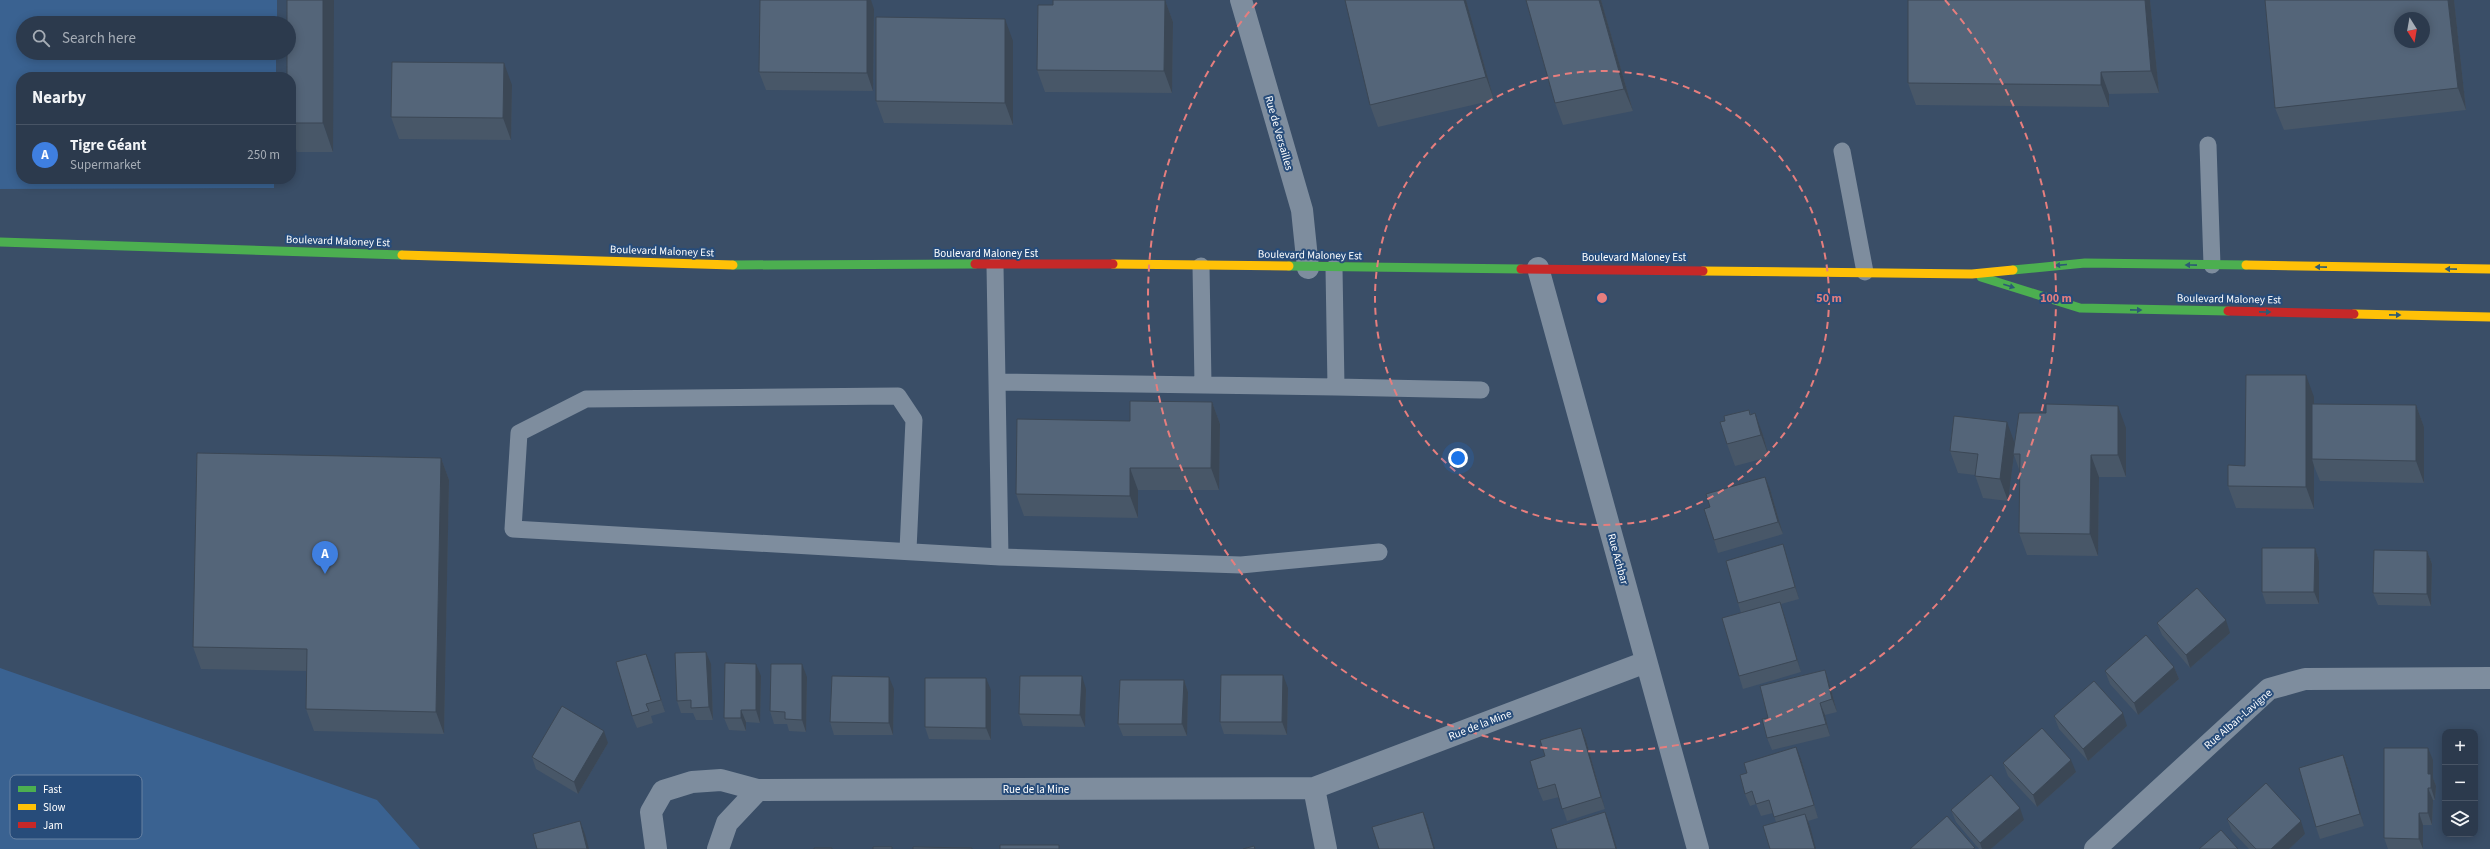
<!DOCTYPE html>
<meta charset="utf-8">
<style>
:root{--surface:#2c3a4d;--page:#344154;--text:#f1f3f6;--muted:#a6adb6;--line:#485465;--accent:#e69b98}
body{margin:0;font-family:"Source Sans 3",sans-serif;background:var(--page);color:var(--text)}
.controls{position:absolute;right:12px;bottom:12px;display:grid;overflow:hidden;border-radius:8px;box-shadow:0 2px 10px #0003}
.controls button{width:36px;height:36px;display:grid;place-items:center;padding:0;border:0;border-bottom:1px solid var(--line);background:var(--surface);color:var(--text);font:20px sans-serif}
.compass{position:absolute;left:2394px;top:12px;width:36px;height:36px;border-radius:50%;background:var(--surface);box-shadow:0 2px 10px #0003;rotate:169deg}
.you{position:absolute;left:1458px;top:458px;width:14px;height:14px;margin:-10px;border:3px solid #fff;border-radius:50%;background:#1a73e8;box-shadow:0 0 0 6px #1a73e833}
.badge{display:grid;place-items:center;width:26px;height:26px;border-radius:50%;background:var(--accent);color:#fff;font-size:13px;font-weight:700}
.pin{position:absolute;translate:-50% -33px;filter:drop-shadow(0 1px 2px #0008)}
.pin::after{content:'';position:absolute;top:21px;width:14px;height:12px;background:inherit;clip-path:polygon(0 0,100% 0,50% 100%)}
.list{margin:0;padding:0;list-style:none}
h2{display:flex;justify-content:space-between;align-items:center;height:52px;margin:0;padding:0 16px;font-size:17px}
h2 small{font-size:13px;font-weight:400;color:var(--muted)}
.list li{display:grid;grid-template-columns:26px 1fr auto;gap:12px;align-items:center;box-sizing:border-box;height:60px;padding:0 16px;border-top:1px solid var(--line)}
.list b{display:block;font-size:15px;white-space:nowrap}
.list p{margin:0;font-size:13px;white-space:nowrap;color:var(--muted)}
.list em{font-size:13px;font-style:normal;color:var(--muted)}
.icon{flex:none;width:22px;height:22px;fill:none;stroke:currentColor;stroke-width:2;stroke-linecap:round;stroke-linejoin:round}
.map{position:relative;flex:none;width:2490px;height:849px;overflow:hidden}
.search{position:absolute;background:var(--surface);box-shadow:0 2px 10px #0003;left:16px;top:16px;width:280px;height:44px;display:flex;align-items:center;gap:10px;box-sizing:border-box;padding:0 14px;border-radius:22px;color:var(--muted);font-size:15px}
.panel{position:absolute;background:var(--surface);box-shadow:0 2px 10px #0003;left:16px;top:72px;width:280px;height:112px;border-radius:16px}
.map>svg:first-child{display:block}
</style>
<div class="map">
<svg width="2490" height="849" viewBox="0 0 2490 849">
<rect width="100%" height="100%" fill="#3a4e67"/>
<!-- green -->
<path fill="#3a6291" d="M 0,0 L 277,0 L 277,23 L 23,23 L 23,53 L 276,53 L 276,77 L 21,77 L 21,179 L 274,179 L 274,188 L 0,189 Z
M 0,668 L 377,800 L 420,849 L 0,849 Z"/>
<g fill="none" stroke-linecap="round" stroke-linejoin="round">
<!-- lane -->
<path stroke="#7e8d9e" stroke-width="17" d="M 2208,145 L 2212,265
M 1842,151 L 1865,272
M 995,266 L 1000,557 L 1241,565 L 1379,552
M 1201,266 L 1203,385
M 1334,268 L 1336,387 L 1481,390
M 997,382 L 1336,387
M 908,550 L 914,420 L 898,396 L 586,399 L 519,433 L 513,529 L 1000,557"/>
<!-- street -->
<path stroke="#7e8d9e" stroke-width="22" d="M 1241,0 L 1302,210 L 1308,268
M 1538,268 L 1698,849
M 1314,788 L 1326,849
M 656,849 L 651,812 L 663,791 L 692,782 L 721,780 L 758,790 L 1314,788 L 1646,662
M 718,849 L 727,823 L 758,790
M 2095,849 L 2269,689 L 2305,679 L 2490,678"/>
<!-- fast -->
<path stroke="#4caf50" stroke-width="9" d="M 0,242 L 402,255
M 733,265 L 975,264
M 1289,266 L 1521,269
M 2013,270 L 2085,263 L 2246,265
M 1981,277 L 2080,308 L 2228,311"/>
<!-- slow -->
<path stroke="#ffc107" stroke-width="9" d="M 402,255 L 733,265
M 1113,264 L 1289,266
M 2246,265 L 2490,269
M 1703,271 L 1972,274 L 2013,270
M 2354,314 L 2490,317"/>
<!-- jam -->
<path stroke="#c62828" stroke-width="9" d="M 975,264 L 1113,264
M 1521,269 L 1703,271
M 2228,311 L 2354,314"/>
</g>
<!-- wall -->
<path fill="#485768" d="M 1165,0 L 1173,22 L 1172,93 L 1045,92 L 1037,70 Z
M 1466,0 L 1494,100 L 1378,127 L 1370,105 Z
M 1526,0 L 1601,0 L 1633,111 L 1563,125 L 1555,103 Z
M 2150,0 L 2159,93 L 2109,94 L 2109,107 L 1916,105 L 1908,83 Z
M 2265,0 L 2454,0 L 2466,110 L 2284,130 L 2275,108 Z
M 874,9 L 873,91 L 766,90 L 759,72 Z
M 289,23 L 333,152 L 297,152 L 291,134 L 291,77 Z
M 1013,41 L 1013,125 L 884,123 L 876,101 Z
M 512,85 L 511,140 L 399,139 L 391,117 Z
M 2314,397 L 2314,404 L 2416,405 L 2424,427 L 2424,483 L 2320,481 L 2314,466 L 2314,509 L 2236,508 L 2228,486 L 2245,466 Z
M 1212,402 L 1220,424 L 1219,490 L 1138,490 L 1138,518 L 1024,516 L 1016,494 L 1130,421 Z
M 1749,410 L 1751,414 L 1763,435 L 1769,457 L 1735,466 L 1727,444 L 1725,421 Z
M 2126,428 L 2126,477 L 2099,477 L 2098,556 L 2027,555 L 2019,533 L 2020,472 L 2014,455 L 2008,501 L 1983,498 L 1975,475 L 1958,473 L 1950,451 L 2015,443 Z
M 441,458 L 449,480 L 444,734 L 314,731 L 306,709 L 307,671 L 201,669 L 193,647 Z
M 1770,489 L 1783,534 L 1718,553 L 1714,540 Z
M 2315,548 L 2319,561 L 2319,604 L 2266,604 L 2262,592 Z
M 2427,551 L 2432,564 L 2431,606 L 2378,605 L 2373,593 Z
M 1787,557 L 1799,599 L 1781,604 L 1784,614 L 1801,672 L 1743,689 L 1739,676 L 1741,613 L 1738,603 Z
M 2157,623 L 2230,633 L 2190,668 L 2162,635 Z
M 711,664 L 713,720 L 696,720 L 693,713 L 681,713 L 677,701 Z
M 651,666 L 665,712 L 651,716 L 653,723 L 637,728 L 632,716 Z
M 2174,667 L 2179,679 L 2138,715 L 2110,684 L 2105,671 Z
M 1825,670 L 1829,682 L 1837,712 L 1825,715 L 1830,736 L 1772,750 L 1767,738 L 1768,718 Z
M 761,676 L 760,723 L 746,722 L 746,731 L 729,730 L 724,718 Z
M 807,677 L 806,732 L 789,731 L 787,724 L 774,724 L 770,711 Z
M 1184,680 L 1188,692 L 1187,736 L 1123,736 L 1118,724 Z
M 1288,688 L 1287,735 L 1224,734 L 1220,722 Z
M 894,689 L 893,735 L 834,735 L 830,722 Z
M 1086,689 L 1085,727 L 1023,726 L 1019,714 Z
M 991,690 L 991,740 L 929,739 L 925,727 Z
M 2054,716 L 2127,726 L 2088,761 L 2059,729 Z
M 1581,728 L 1586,740 L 1605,809 L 1567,821 L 1559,797 L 1543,801 L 1538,789 L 1545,756 Z
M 608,743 L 578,794 L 536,769 L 532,757 Z
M 2343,755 L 2348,768 L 2364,826 L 2320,839 L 2316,827 Z
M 1801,759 L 1818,818 L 1808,821 L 1810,826 L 1776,822 L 1773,813 L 1761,816 L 1756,804 L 1750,806 L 1745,794 Z
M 2433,760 L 2433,778 L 2436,786 L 2435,800 L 2433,800 L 2432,825 L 2423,825 L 2423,849 L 2388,849 L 2384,838 Z
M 2003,763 L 2076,772 L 2037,807 L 2008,776 Z
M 1951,810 L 2024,820 L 1991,849 L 1979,849 L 1956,822 Z
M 2227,819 L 2305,834 L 2289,849 L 2249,849 L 2232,831 Z"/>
<!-- shaded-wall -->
<path fill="#3b4755" d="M 323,0 L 334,0 L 333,152 L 323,123 Z
M 867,0 L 871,0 L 874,9 L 873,91 L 867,73 Z
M 1165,0 L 1173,22 L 1172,93 L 1164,71 Z
M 1464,0 L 1466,0 L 1494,100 L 1486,77 Z
M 1599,0 L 1601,0 L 1633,111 L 1624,89 Z
M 2145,0 L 2150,0 L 2159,93 L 2151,71 Z
M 2448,0 L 2454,0 L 2466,110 L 2458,88 Z
M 1005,19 L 1013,41 L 1013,125 L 1005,103 Z
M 504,63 L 512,85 L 511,140 L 503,118 Z
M 2101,72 L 2109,94 L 2109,107 L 2101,85 Z
M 2306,375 L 2314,397 L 2314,459 L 2312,459 L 2314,466 L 2314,509 L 2306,487 Z
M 1212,402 L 1220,424 L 1219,490 L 1211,468 Z
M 2416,405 L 2424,427 L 2424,483 L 2416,461 Z
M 2118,406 L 2126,428 L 2126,477 L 2118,455 Z
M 1755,413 L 1763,435 L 1769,457 L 1761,435 Z
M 2007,422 L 2015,444 L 2013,454 L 2014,455 L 2008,501 L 2000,479 Z
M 2091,455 L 2099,477 L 2098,556 L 2090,534 Z
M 441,458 L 449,480 L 444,734 L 436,712 Z
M 1130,468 L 1138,490 L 1138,518 L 1130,496 Z
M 1765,477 L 1770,489 L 1783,534 L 1778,522 Z
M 1783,544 L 1787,557 L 1799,599 L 1795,587 Z
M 2315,548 L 2319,561 L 2319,604 L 2314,592 Z
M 2427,551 L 2432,564 L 2431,606 L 2427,594 Z
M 1780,602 L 1784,614 L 1801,672 L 1797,660 Z
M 2226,620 L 2230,633 L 2190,668 L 2186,655 Z
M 706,652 L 711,664 L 713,720 L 709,707 Z
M 646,654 L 651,666 L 665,712 L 661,700 Z
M 756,664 L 761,676 L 760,723 L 756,710 Z
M 802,664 L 807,677 L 806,732 L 802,720 Z
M 2174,667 L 2179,679 L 2138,715 L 2134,703 Z
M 1825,670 L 1829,682 L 1837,712 L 1832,699 Z
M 1283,675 L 1288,688 L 1287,735 L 1282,722 Z
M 1082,676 L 1086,689 L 1085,727 L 1080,715 Z
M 889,677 L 894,689 L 893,735 L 889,723 Z
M 986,678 L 991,690 L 991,740 L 986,728 Z
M 1184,680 L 1188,692 L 1187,736 L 1182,724 Z
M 1820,703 L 1825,715 L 1830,736 L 1826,724 Z
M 741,710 L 746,722 L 746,731 L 741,718 Z
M 2123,713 L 2127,726 L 2088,761 L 2083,749 Z
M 1581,728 L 1586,740 L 1605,809 L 1601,797 Z
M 604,731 L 608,743 L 578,794 L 574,782 Z
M 1796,747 L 1801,759 L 1818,818 L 1814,805 Z
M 2428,748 L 2433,760 L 2433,778 L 2436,786 L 2435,800 L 2431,788 L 2428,774 Z
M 2343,755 L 2348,768 L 2364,826 L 2360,814 Z
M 2071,760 L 2076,772 L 2037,807 L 2033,795 Z
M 2428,788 L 2433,800 L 2432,825 L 2428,813 Z
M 2020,808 L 2024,820 L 1991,849 L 1982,849 L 1980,843 Z
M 1423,812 L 1428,825 L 1435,849 L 1434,849 Z
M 1605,812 L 1610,825 L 1617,849 L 1616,849 Z
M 2419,813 L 2423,825 L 2423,849 L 2419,839 Z
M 1805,814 L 1810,826 L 1816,849 L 1815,849 Z
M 580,821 L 585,834 L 589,849 L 587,849 Z
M 2301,821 L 2305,834 L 2289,849 L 2271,849 Z"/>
<!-- building -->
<path fill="#546579" stroke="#3b4755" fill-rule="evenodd" d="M 287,0 L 323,0 L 323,123 L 291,123 L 291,77 L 287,77 L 287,53 L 289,53 L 289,23 L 287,23 Z
M 760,0 L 867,0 L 867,73 L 759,72 Z
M 1053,0 L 1165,0 L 1164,71 L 1037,70 L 1038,5 L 1053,5 Z
M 1345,0 L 1464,0 L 1486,77 L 1370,105 Z
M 1526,0 L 1599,0 L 1624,89 L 1555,103 Z
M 1908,0 L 2145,0 L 2151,71 L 2101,72 L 2101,85 L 1908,83 Z
M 2265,0 L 2448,0 L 2458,88 L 2275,108 ZM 2400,18 L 2424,18 L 2424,42 L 2400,42 Z
M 876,17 L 1005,19 L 1005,103 L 876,101 Z
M 392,62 L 504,63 L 503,118 L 391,117 Z
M 2246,375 L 2306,375 L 2306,487 L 2228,486 L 2228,465 L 2245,466 Z
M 1130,401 L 1212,402 L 1211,468 L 1130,468 L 1130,496 L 1016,494 L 1017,419 L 1130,421 Z
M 2046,404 L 2118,406 L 2118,455 L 2091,455 L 2090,534 L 2019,533 L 2020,454 L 2013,454 L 2019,413 L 2046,413 Z
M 2312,404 L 2416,405 L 2416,461 L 2312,459 Z
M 1749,410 L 1750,415 L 1755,413 L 1761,435 L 1727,444 L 1720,422 L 1725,421 L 1724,416 Z
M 1954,416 L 2007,422 L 2000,479 L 1975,476 L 1978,454 L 1950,451 Z
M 197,453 L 441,458 L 436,712 L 306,709 L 307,649 L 193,647 Z
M 1765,477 L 1778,522 L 1714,540 L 1704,509 L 1710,507 L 1706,494 Z
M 1783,544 L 1795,587 L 1738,603 L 1726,561 Z
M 2262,548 L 2315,548 L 2314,592 L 2262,592 Z
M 2374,550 L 2427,551 L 2427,594 L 2373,593 Z
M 2197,588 L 2226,620 L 2186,655 L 2157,623 Z
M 1780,602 L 1797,660 L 1739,676 L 1722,618 Z
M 2146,635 L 2174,667 L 2134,703 L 2105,671 Z
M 706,652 L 709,707 L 691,708 L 691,700 L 677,701 L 675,653 Z
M 646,654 L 661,700 L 646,704 L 649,711 L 632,716 L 616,662 Z
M 725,663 L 756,664 L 756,710 L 741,710 L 741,718 L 724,718 Z
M 771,664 L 802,664 L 802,720 L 785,719 L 785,712 L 770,711 Z
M 1825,670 L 1832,699 L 1820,703 L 1826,724 L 1767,738 L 1762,719 L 1768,718 L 1760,686 Z
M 1221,675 L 1283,675 L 1282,722 L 1220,722 Z
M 832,676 L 889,677 L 889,723 L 830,722 Z
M 1020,676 L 1082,676 L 1080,715 L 1019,714 Z
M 925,678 L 986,678 L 986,728 L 925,727 Z
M 1120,680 L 1184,680 L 1182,724 L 1118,724 Z
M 2094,681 L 2123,713 L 2083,749 L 2054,716 Z
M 562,706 L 604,731 L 574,782 L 532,757 Z
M 1581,728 L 1601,797 L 1562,809 L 1555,784 L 1538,789 L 1530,761 L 1545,756 L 1540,740 Z
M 2042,728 L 2071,760 L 2033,795 L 2003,763 Z
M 1796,747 L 1814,805 L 1774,817 L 1769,800 L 1756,804 L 1752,791 L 1745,794 L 1740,775 L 1747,773 L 1744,763 Z
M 2384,748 L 2428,748 L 2428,774 L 2431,774 L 2431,788 L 2428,788 L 2428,813 L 2419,813 L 2419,839 L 2384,838 Z
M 2343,755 L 2360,814 L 2316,827 L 2299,768 Z
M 1991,775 L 2020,808 L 1980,843 L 1951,810 Z
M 2266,783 L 2301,821 L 2271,849 L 2256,849 L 2227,819 Z
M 1423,812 L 1434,849 L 1379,849 L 1372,827 Z
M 1605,812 L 1616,849 L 1557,849 L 1551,829 Z
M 1805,814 L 1815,849 L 1770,849 L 1763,826 Z
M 1947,816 L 1975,848 L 1973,849 L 1910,849 Z
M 580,821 L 587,849 L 537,849 L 533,834 Z
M 2221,830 L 2238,849 L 2199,849 Z
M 1000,845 L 1059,845 L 1059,849 L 1000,849 Z
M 1254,846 L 1255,849 L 1243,849 Z
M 873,847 L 892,847 L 892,849 L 873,849 Z
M 913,847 L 972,848 L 972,849 L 913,849 Z
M 814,848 L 832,848 L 832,849 L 814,849 Z"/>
<!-- one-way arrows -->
<defs><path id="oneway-solid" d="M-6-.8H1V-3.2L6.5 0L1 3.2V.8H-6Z"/></defs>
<g fill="#2d5b74">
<use href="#oneway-solid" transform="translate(2061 265) rotate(175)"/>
<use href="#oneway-solid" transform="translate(2191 265) rotate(-179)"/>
<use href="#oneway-solid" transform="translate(2321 267) rotate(-179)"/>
<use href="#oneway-solid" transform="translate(2451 269) rotate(-179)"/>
<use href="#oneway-solid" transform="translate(2009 286) rotate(18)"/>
<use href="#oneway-solid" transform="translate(2136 310) rotate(1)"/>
<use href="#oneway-solid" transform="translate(2265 312) rotate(1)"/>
<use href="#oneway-solid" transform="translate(2395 315) rotate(1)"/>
</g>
<!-- distance rings -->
<g fill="none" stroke="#e67e7e" stroke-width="2" stroke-dasharray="7 5">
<circle cx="1602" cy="298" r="227"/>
<path d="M1945 0A454 454 0 1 1 1259 0"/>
</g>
<g text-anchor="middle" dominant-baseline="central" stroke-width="4" stroke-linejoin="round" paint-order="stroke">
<!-- street labels -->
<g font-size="11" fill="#fff" stroke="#274c7a">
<text transform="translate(1279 133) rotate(74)">Rue de Versailles</text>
<text transform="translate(338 241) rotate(2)">Boulevard Maloney Est</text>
<text transform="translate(662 251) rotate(2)">Boulevard Maloney Est</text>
<text x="986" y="253">Boulevard Maloney Est</text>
<text transform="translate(1310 255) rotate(1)">Boulevard Maloney Est</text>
<text x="1634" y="257">Boulevard Maloney Est</text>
<text transform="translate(2229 299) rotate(1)">Boulevard Maloney Est</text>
<text transform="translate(1618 559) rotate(75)">Rue Achbar</text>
<text transform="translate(2238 719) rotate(-41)">Rue Alban-Lavigne</text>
<text transform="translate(1480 725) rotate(-21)">Rue de la Mine</text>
<text x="1036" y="789">Rue de la Mine</text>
</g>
</g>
<!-- legend -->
<rect x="10" y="775" width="132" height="64" rx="6" fill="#274c7a" stroke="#6882a2" stroke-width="1"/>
<rect x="18" y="786" width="18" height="6" fill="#4caf50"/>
<rect x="18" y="804" width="18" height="6" fill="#ffc107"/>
<rect x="18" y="822" width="18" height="6" fill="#c62828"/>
<g font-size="11" fill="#fff">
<text x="43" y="793">Fast</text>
<text x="43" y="811">Slow</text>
<text x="43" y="829">Jam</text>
</g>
<circle cx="1602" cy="298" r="6" fill="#e67e7e" stroke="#274c7a" stroke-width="2"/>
<g font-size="12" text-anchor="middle" font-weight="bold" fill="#e67e7e" stroke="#274c7a" stroke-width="4" stroke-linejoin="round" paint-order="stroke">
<text x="1829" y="302">50 m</text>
<text x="2056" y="302">100 m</text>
</g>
</svg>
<div class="controls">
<button>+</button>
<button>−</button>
<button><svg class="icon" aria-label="layers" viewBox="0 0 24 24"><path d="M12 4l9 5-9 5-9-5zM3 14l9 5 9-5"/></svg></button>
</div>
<svg class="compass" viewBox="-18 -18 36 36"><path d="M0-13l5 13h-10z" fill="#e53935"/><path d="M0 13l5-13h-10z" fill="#a6adb6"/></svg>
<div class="you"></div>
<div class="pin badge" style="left:325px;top:574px;background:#3f7fe0">A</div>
<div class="search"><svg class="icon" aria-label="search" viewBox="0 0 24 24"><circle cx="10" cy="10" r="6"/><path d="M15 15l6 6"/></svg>Search here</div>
<section class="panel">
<h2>Nearby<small></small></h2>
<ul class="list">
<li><span class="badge" style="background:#3f7fe0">A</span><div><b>Tigre Géant</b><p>Supermarket</p></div><em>250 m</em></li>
</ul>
</section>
</div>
